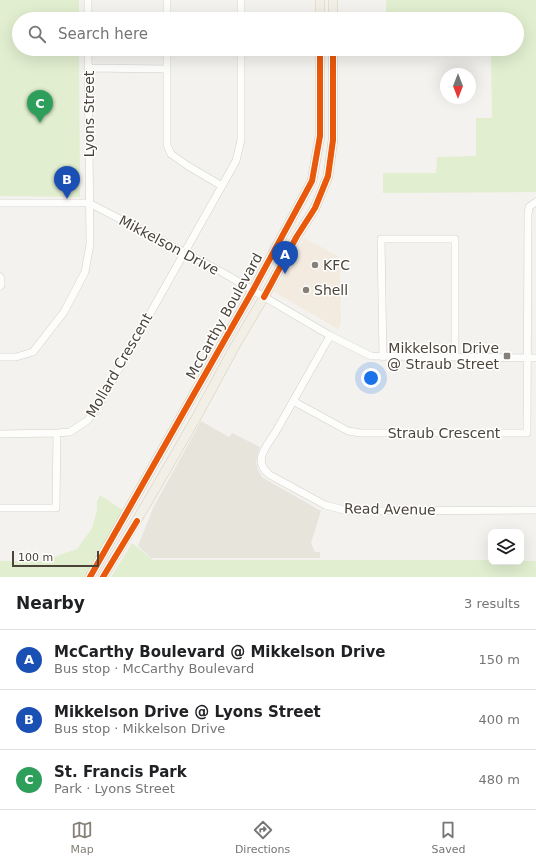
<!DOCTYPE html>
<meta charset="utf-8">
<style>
:root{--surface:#fff;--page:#f2f2f2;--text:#202124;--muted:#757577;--line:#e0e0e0;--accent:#868178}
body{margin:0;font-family:"DejaVu Sans",sans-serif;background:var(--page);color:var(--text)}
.controls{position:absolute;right:12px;bottom:12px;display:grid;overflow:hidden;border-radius:8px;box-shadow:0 4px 16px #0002}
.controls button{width:36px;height:36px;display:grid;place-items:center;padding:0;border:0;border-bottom:1px solid var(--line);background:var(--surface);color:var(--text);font:20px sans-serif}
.compass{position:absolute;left:440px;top:68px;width:36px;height:36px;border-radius:50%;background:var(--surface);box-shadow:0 4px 16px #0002;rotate:180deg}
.scale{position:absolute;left:12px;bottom:10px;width:87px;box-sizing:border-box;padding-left:4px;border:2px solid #4b4439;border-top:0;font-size:11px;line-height:14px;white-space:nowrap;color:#4b4439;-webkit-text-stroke:3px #fff;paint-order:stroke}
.you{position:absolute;left:371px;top:378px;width:14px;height:14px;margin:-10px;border:3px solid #fff;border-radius:50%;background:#1a73e8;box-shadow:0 0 0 6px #1a73e833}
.badge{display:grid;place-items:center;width:26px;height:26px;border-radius:50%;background:var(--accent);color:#fff;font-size:13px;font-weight:700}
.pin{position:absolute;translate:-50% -33px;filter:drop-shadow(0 1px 2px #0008)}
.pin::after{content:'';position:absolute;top:21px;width:14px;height:12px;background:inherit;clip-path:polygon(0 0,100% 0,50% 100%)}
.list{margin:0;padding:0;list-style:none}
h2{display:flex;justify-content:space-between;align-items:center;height:52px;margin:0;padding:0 16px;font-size:17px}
h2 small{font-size:13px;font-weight:400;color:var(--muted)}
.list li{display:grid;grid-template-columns:26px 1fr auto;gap:12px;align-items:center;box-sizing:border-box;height:60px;padding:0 16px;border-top:1px solid var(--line)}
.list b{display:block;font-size:15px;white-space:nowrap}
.list p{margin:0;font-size:13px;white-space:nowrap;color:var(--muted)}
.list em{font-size:13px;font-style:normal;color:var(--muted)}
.icon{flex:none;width:22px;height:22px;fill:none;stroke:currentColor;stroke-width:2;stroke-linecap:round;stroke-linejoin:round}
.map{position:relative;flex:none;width:536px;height:577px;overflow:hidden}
.search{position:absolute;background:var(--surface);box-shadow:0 4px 16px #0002;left:12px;right:12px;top:12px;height:44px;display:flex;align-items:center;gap:10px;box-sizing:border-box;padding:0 14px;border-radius:22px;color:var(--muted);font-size:15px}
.sheet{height:232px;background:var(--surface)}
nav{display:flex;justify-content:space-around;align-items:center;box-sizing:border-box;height:56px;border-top:1px solid var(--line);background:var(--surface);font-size:11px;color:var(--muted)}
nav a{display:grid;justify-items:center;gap:2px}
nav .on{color:var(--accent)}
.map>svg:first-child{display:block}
</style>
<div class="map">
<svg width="536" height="577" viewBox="0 0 536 577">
<rect width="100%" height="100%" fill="#f4f2ee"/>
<!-- residential -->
<path fill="#e7e4dc" d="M 201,421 L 229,437 L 232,433 L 260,447 L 258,453 L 256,462 L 258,470 L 262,477 L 265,479 L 321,511 L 311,543 L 315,552 L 320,552 L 320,558 L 151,558 L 138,546 L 153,508 Z"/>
<!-- commercial -->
<path fill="#f3ebdf" d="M 304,238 L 340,257 L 341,324 L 338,329 L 274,292 Z"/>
<!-- green -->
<path fill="#e1eecf" d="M 0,0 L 79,0 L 79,19 L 19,19 L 19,49 L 79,49 L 80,197 L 0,196 Z
M 386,0 L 536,0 L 536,192 L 383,193 L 383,173 L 436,173 L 437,157 L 476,156 L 476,118 L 492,118 L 491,55 L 505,55 L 505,49 L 517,49 L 517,19 L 386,19 Z
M 100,495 L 124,511 L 87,577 L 0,577 L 0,561 L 43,561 L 77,549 L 92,528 L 97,510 L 97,502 Z
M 132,543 L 153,560 L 491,560 L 491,562 L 521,562 L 521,561 L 536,561 L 536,577 L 111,577 Z"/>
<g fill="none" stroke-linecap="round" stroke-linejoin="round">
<!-- minor casing -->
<g stroke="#d2d0cb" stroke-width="8">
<path id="minor" d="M 88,0 L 88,19
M 241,0 L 241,19
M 167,19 L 167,0
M 167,49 L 167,145 L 171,154 L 188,166 L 222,186
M 89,68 L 166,69
M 0,203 L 89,203 L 220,271 L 329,335 L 371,356 L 536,358
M 0,277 L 1,279 L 1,285 L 0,286
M 330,336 L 275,433 C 266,447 252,461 270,475 L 325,505 L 348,511 L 536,510
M 0,357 L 16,357 L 33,352 L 64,312 L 85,272 L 90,244 L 88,49
M 383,357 L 381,239 L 455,239 L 455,357
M 293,401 L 348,431 L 360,433 L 527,433 L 528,215 L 529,207 L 536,202
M 0,434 L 57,433 L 70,432 L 88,420 L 98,406 L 236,161 L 241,140 L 241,49
M 0,508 L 56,508 L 57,433"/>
</g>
<!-- major casing -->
<g stroke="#d6cebb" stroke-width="10">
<path id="major" d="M 333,0 L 333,19
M 320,19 L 320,0
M 90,577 L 253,290 L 312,181 L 320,136 L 320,49
M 103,577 L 151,496 L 196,418 L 235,346 L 264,297 L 297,236 L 315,208 L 328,176 L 333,140 L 333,49"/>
</g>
<!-- minor -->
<use href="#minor" stroke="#fdfdfc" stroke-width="7"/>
<!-- major -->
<use href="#major" stroke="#f2efe6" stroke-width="9"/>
<!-- cycleway casing -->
<g stroke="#fff" stroke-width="8">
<path id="cycleway" d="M 264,297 L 297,236 L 315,208 L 328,176 L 333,140 L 333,49
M 90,577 L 253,290 L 312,181 L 320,136 L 320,49
M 103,577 L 137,521"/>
</g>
<!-- cycleway -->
<use href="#cycleway" stroke="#e8590c" stroke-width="6"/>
</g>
<!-- markers -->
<g fill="#868178" stroke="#fff" stroke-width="1.5">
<circle cx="315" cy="265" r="4"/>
<circle cx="306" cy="290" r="4"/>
<rect x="503" y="352" width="8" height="8" rx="2"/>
</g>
<g text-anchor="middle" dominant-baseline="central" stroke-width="3" stroke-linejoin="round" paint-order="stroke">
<!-- street labels -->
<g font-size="14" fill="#4b4439" stroke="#fff">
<text transform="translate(89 114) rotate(-90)">Lyons Street</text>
<text transform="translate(169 245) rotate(28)">Mikkelson Drive</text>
<text transform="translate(224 316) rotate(-61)">McCarthy Boulevard</text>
<text transform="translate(119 365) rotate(-60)">Mollard Crescent</text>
<text x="444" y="433">Straub Crescent</text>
<text transform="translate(390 509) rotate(1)">Read Avenue</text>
</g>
<!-- poi labels -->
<g font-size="14" fill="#4b4439" stroke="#fff" text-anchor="start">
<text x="323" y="265">KFC</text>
<text x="314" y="290">Shell</text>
<text x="499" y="348" text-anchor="end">Mikkelson Drive<tspan x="499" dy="16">@ Straub Street</tspan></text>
</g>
</g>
</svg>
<div class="controls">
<button><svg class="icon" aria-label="layers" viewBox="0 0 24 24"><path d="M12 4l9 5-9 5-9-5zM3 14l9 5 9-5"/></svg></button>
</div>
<svg class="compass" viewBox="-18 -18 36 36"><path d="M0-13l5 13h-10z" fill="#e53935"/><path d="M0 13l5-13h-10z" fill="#757577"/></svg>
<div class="scale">100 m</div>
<div class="you"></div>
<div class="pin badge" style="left:285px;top:274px;background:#1a4fb4">A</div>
<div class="pin badge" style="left:67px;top:199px;background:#1a4fb4">B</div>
<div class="pin badge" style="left:40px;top:123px;background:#2e9e5b">C</div>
<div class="search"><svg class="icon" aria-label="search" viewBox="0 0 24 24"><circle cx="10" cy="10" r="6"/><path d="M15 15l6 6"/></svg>Search here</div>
</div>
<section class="sheet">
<h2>Nearby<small>3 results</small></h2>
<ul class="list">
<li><span class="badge" style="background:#1a4fb4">A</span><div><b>McCarthy Boulevard @ Mikkelson Drive</b><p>Bus stop · McCarthy Boulevard</p></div><em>150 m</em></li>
<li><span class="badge" style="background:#1a4fb4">B</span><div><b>Mikkelson Drive @ Lyons Street</b><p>Bus stop · Mikkelson Drive</p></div><em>400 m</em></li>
<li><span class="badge" style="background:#2e9e5b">C</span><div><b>St. Francis Park</b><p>Park · Lyons Street</p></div><em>480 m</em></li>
</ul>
</section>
<nav>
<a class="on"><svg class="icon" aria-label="map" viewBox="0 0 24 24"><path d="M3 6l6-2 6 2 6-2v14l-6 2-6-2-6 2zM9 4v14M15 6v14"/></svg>Map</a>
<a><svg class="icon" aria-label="directions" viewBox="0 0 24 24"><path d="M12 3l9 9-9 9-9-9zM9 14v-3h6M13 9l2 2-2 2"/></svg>Directions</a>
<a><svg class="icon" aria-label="saved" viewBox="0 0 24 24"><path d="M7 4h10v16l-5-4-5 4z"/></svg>Saved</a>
</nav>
